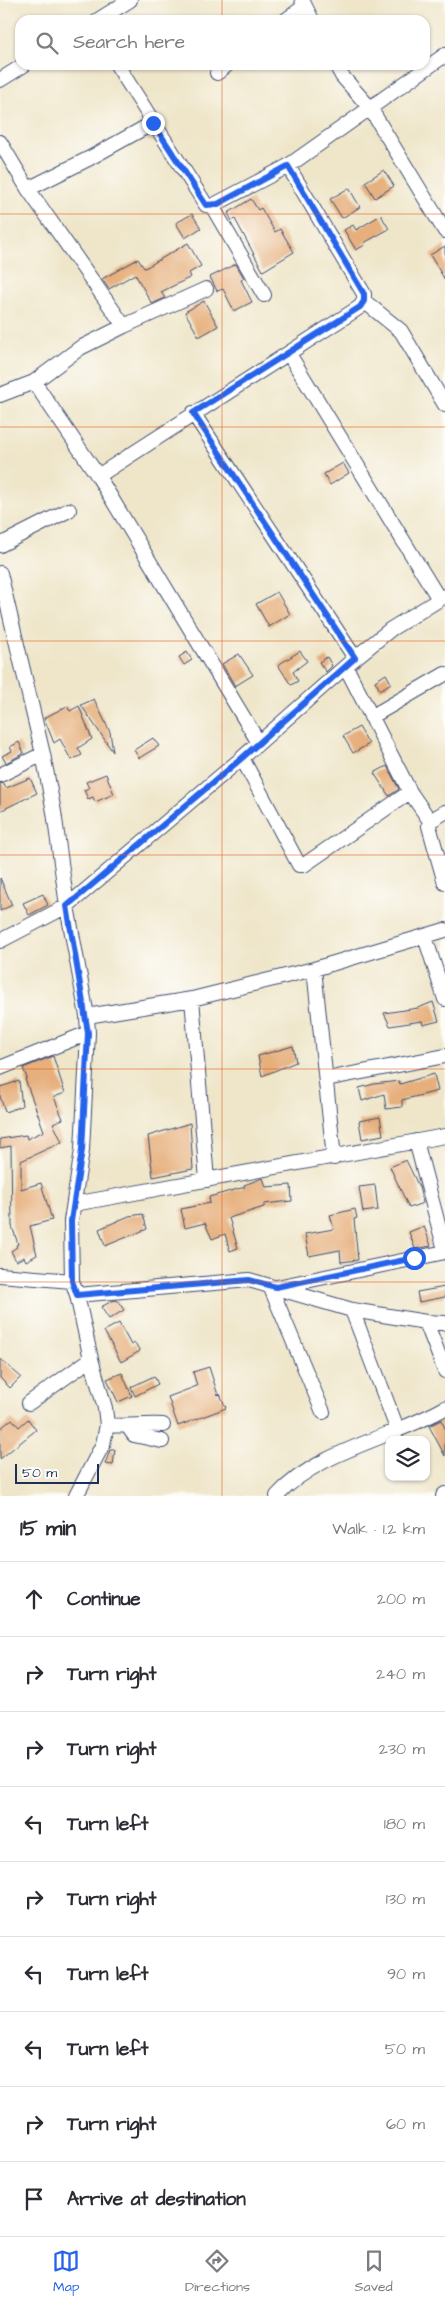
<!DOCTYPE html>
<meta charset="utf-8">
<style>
:root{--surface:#fff;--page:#f2f2f3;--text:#2b2b33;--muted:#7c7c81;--line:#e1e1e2;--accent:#2563eb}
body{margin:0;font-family:"Architects Daughter",sans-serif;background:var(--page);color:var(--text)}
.controls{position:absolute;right:15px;bottom:15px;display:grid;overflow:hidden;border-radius:10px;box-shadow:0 1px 4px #0004}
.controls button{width:45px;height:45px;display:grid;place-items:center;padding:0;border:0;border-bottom:1px solid var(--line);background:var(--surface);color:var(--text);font:25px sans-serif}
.scale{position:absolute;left:15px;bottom:12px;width:84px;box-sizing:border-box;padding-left:5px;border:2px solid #1b2f5e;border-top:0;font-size:14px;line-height:18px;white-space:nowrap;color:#1b2f5e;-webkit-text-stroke:4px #fdfcf7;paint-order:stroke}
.stop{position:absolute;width:15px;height:15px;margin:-11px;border:4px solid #2563eb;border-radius:50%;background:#fff}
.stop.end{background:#2563eb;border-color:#fff;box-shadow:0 1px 5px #0008}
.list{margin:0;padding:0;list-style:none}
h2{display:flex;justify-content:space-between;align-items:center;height:65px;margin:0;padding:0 20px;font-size:21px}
h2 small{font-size:16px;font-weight:400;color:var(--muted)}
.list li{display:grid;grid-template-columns:32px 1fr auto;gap:15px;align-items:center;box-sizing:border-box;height:75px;padding:0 20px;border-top:1px solid var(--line)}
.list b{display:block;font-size:19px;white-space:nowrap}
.list em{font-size:16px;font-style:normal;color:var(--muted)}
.icon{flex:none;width:28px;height:28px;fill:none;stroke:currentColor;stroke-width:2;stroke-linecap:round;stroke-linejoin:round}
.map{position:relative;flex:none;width:445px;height:1496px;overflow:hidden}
.search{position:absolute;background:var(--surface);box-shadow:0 1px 4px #0004;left:15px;right:15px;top:15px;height:55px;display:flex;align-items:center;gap:12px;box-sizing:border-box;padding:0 18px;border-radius:15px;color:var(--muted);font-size:19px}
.sheet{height:740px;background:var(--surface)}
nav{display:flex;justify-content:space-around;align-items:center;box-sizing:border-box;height:70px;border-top:1px solid var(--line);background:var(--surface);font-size:14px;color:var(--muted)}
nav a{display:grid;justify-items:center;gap:2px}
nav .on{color:var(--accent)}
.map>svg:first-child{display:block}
</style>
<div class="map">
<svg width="445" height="1496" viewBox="0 0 445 1496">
<rect width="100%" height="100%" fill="#fdfcf7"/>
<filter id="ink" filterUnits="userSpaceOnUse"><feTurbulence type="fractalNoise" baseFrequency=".02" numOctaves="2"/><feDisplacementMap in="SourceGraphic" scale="10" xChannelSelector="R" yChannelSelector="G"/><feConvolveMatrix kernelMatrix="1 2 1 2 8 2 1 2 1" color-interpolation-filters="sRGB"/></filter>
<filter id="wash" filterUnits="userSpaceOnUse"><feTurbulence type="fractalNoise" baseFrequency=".0096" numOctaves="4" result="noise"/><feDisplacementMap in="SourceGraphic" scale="20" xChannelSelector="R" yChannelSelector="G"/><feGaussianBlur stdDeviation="1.12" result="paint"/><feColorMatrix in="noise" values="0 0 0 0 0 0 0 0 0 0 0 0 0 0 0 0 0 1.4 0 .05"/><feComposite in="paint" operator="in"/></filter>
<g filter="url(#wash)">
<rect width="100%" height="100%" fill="#efe6ca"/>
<g id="blocks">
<!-- building -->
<path fill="#e6af7b" d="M 384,170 L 394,186 L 375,198 L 365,182 Z
M 349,188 L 360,207 L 342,218 L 330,199 Z
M 251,199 L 258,210 L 261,208 L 275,232 L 280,229 L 294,252 L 263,271 L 235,219 L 232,221 L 228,213 Z
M 192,214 L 201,228 L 185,238 L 176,223 Z
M 381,215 L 389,229 L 364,243 L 365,245 L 356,250 L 344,230 L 353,225 L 356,230 Z
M 188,243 L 201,266 L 189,273 L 191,277 L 161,292 L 165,298 L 152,304 L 135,274 L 109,289 L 102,279 L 138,259 L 144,268 L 147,267 Z
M 445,246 L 445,280 L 430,255 Z
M 236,264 L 244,278 L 241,280 L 252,302 L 234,311 L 223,289 L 217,291 L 210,277 Z
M 204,301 L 218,326 L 199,337 L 185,312 Z
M 343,463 L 349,473 L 330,485 L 324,474 Z
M 277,592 L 290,614 L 269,627 L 256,604 Z
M 300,651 L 307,661 L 293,672 L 298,681 L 291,685 L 278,665 Z
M 187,652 L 192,660 L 184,665 L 179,657 Z
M 239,654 L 253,675 L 235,686 L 222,664 Z
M 327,657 L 332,666 L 326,672 L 319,662 Z
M 386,674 L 391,683 L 380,690 L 375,681 Z
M 94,699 L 110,732 L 113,752 L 81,705 Z
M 67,706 L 70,711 L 79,706 L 92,739 L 78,748 L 82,755 L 71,760 L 60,739 L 54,743 L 44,718 Z
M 359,727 L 369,744 L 353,753 L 343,736 Z
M 153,738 L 159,746 L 139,758 L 134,750 Z
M 19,742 L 24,753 L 6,763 L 2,756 L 12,751 L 10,747 Z
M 387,766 L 399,789 L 389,796 L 374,773 Z
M 106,774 L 114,794 L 95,802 L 93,797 L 88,799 L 84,790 L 89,788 L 86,782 Z
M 30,778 L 37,793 L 0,811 L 0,784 L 3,783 L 6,788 Z
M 0,878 L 12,905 L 0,911 Z
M 43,894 L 48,905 L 29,915 L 23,903 Z
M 433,1002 L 439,1021 L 423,1025 L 422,1021 L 390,1026 L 384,1013 L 418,1008 Z
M 293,1046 L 296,1062 L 262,1076 L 258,1056 Z
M 53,1056 L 65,1093 L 54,1097 L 63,1119 L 53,1123 L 62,1142 L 21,1161 L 21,1189 L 41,1183 L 52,1220 L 30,1226 L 37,1255 L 26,1261 L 24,1257 L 16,1261 L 11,1251 L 17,1247 L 16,1245 L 18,1244 L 12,1226 L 11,1146 L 0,1148 L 0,1139 L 26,1135 L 27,1139 L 44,1131 L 25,1079 L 27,1078 L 23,1068 Z
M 434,1074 L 438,1091 L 402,1100 L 402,1107 L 386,1109 L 384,1094 L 362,1101 L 359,1088 L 374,1084 L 399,1081 L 400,1084 Z
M 19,1081 L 22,1106 L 5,1112 L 0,1096 L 0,1087 Z
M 380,1117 L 383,1135 L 362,1139 L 359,1121 Z
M 190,1123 L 193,1169 L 153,1177 L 148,1136 Z
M 406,1160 L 419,1187 L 423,1203 L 409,1208 L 390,1167 Z
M 263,1178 L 266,1187 L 291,1185 L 292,1201 L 264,1204 L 264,1207 L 229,1218 L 238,1248 L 230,1251 L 225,1234 L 212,1239 L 205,1223 L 185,1228 L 181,1209 L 210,1203 L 209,1197 L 245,1187 L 244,1185 Z
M 375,1185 L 378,1210 L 363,1212 L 359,1187 Z
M 355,1209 L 357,1218 L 354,1219 L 358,1260 L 341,1262 L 340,1250 L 309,1256 L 305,1234 L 334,1229 L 330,1215 Z
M 143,1214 L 147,1229 L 105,1246 L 99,1229 L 129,1216 Z
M 424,1226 L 431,1246 L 415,1249 L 409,1232 Z
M 445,1287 L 445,1297 L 419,1302 L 417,1292 Z
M 117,1300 L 124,1310 L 109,1319 L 101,1307 L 112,1301 Z
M 119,1323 L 131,1345 L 135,1343 L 140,1351 L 121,1362 L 104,1331 Z
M 0,1359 L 21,1377 L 10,1388 L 0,1378 Z
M 209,1367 L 218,1395 L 220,1394 L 226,1408 L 178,1426 L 168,1397 L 197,1386 L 193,1372 Z
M 122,1373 L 132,1396 L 118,1402 L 107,1379 Z
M 154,1376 L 158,1384 L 135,1396 L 131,1387 Z
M 12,1419 L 19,1427 L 28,1419 L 36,1430 L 0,1459 L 0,1429 Z
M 441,1420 L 445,1428 L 445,1456 L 429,1426 Z
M 110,1450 L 115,1450 L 113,1465 L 105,1464 Z"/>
</g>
</g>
<g filter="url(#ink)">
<use href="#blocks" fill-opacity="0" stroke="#3b4a6e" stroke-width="1"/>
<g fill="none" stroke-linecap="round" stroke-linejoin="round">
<!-- minor casing -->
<g stroke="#3b4a6e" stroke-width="16">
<path id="minor" d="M 302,0 L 312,20
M 98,20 L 130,0
M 286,20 L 305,6
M 117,65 L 206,205 L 212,206 L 288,166 L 445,55
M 336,65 L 342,76 L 370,108 L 445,231
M 217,73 L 227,65
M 0,80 L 24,65
M 0,142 L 28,189 L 124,326
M 28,189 L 90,158 L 153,123
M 212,206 L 264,295
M 364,301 L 401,331 L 445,405
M 289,354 L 439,599
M 34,382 L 98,476 L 259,743
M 0,395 L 34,382 L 80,348 L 124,326 L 206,289
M 193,413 L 355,658
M 98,476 L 360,307 L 364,301 L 364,294 L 288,166
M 0,545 L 69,510
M 0,573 L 43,754 L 54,812 L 67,906 L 87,1016 L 88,1033 L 82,1150 L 71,1221 L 72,1281 L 77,1295 L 91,1359 L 105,1408 L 107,1425 L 103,1444 L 76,1496
M 346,667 L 410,792
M 371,717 L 445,674
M 242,758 L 299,865 L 304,865 L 410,792 L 430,821
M 0,775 L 43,754
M 445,812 L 430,821 L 429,826 L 445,883
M 425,937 L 445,999
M 0,941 L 67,906 L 242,758 L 355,658 L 391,629 L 445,596
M 314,969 L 334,1158
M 192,999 L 207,1180
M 87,1016 L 192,999 L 314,969 L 445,930
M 0,1068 L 88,1033
M 326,1079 L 445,1056
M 416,1141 L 445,1250
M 74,1204 L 445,1136
M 0,1275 L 72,1281
M 270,1286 L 323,1412
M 277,1287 L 445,1252
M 77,1295 L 249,1280 L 352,1310 L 426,1322 L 445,1323
M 352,1310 L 398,1431
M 426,1322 L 445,1371
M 29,1403 L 91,1359
M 107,1425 C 126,1427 143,1424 163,1425
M 129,1428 L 134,1435 L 162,1441
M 277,1496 C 317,1451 393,1438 445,1408
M 443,1496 L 445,1494"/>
</g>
<!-- minor -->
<use href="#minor" stroke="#fff" stroke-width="14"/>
</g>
</g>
<g fill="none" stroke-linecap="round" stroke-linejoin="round" filter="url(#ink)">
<!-- route -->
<path stroke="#2563eb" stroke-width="6" d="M 153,123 L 206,205 L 218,204 L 288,166 L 364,294 L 364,301 L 360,307 L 193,413 L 355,658 L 242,758 L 67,906 L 88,1033 L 82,1150 L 71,1221 L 72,1281 L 77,1295 L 249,1280 L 276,1287 L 414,1258"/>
</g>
<!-- grid -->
<path fill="none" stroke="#de5710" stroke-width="1" stroke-opacity="0.55" d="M 222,0 L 222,20M 222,65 L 222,1496M 0,214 L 445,214M 0,427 L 445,427M 0,641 L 445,641M 0,855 L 445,855M 0,1069 L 445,1069M 0,1282 L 445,1282"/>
</svg>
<div class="controls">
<button><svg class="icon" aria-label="layers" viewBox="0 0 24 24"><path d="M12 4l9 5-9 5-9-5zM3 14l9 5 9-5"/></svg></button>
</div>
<div class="scale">50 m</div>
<div class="stop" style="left:414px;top:1258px"></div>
<div class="stop end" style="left:153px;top:123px"></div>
<div class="search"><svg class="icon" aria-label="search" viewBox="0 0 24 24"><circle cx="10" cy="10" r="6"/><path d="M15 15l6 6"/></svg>Search here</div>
</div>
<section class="sheet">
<h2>15 min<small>Walk · 1.2 km</small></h2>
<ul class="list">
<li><svg class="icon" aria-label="ahead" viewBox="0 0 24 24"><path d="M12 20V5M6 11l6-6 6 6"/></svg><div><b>Continue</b></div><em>200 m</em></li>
<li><svg class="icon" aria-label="right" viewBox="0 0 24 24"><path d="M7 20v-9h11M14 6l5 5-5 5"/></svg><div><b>Turn right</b></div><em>240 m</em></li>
<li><svg class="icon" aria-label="right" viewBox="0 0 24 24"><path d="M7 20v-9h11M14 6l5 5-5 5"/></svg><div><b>Turn right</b></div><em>230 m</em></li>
<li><svg class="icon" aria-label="left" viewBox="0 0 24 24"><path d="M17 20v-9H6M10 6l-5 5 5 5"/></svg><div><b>Turn left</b></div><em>180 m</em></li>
<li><svg class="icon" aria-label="right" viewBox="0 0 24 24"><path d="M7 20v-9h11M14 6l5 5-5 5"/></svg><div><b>Turn right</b></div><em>130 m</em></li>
<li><svg class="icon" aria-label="left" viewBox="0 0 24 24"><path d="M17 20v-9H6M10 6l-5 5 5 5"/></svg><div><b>Turn left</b></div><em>90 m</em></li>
<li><svg class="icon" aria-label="left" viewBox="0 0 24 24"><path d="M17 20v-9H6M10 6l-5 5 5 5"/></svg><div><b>Turn left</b></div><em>50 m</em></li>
<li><svg class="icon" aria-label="right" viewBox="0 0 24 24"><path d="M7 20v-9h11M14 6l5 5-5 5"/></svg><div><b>Turn right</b></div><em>60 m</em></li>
<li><svg class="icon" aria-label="arrive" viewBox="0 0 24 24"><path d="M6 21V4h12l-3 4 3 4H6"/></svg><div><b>Arrive at destination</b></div></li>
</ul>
</section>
<nav>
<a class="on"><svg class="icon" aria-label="map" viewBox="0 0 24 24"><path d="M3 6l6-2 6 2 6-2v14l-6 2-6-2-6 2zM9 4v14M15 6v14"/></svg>Map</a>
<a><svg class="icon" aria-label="directions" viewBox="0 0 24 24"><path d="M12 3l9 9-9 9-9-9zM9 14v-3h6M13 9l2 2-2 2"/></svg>Directions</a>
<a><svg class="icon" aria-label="saved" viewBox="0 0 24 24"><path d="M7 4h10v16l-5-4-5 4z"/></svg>Saved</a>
</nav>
